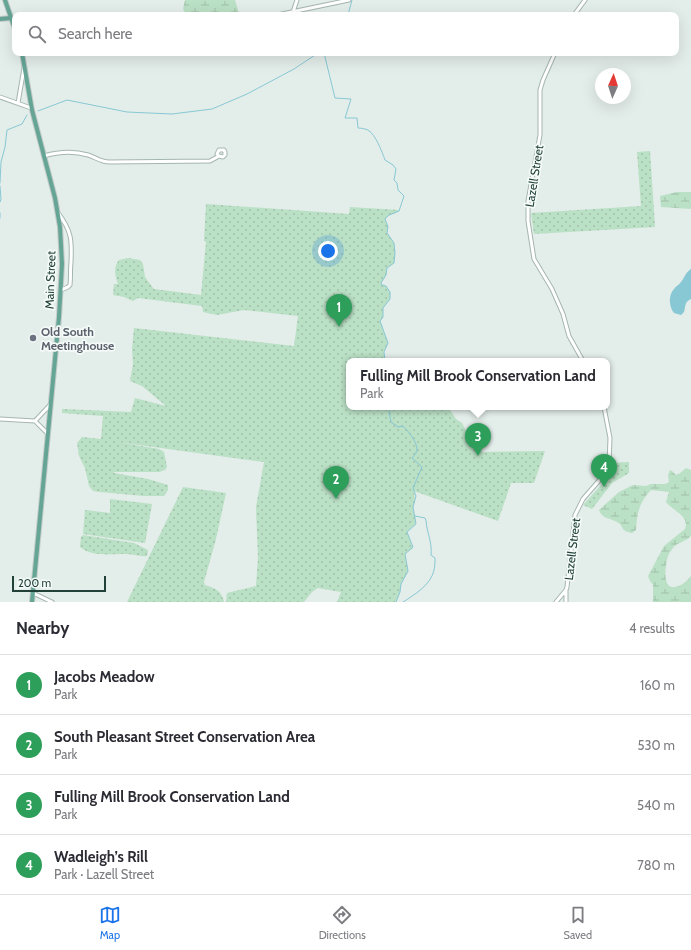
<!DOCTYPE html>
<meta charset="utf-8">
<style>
:root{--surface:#fff;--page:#f7f7f7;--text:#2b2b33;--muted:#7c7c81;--line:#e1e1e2;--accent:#1a73e8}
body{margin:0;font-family:Cabin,sans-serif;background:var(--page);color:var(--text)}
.compass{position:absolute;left:595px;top:68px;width:36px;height:36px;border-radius:50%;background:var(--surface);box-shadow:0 4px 16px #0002;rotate:3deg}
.scale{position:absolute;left:12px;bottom:10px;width:94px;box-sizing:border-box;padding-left:4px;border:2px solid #214038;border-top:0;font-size:11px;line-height:14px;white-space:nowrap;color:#214038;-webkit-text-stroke:3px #f4faf7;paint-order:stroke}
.you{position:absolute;left:328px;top:251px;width:14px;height:14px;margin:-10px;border:3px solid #fff;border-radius:50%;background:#1a73e8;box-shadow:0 0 0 6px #1a73e833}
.badge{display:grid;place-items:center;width:26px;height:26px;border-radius:50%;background:var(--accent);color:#fff;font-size:13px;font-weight:700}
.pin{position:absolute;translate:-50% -33px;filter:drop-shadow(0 1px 2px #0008)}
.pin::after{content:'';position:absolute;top:21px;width:14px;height:12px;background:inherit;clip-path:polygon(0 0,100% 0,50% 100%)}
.popup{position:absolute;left:346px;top:358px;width:264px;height:52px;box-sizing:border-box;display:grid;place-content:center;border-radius:8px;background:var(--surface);filter:drop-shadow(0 1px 3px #0005);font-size:13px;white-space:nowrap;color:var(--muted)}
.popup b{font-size:15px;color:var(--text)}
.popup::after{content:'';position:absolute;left:50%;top:100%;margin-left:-8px;border:8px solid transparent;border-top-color:var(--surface)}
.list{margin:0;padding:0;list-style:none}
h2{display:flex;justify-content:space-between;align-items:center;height:52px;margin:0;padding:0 16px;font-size:17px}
h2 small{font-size:13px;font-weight:400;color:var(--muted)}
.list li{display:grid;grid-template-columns:26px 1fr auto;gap:12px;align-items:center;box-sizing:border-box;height:60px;padding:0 16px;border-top:1px solid var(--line)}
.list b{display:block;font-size:15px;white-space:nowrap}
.list p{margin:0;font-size:13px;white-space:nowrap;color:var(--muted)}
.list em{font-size:13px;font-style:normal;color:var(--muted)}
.icon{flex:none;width:22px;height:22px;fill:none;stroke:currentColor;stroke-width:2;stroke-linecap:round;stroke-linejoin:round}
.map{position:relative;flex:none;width:691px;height:602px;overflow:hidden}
.search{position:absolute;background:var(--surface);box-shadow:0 4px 16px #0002;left:12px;right:12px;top:12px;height:44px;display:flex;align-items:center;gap:10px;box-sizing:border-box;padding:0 14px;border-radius:8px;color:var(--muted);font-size:15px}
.sheet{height:292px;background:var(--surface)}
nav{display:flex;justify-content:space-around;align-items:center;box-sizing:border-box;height:56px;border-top:1px solid var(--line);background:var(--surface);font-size:11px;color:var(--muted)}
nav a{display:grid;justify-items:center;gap:2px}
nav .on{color:var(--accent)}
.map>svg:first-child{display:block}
</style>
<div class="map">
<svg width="691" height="602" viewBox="0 0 691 602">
<defs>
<pattern id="grass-dots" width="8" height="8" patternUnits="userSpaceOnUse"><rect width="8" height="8" fill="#bae0c5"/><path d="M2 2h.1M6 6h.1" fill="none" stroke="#a0c1aa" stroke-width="1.8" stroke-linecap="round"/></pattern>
<pattern id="wetland-marsh" width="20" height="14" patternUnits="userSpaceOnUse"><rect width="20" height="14" fill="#bae0c5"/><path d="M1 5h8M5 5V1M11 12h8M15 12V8" fill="none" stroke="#a0c1aa"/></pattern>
</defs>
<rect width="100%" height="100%" fill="#e3ede9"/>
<!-- grass -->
<path fill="url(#grass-dots)" d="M 650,151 L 655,227 L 534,234 L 531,213 L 641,206 L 637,152 Z
M 206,204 L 349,214 L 350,207 L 399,210 C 396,215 388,214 385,219 L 388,227 L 387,233 L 394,243 L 395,253 L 394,263 L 387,268 L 386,275 L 381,283 L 382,285 L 386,286 L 390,292 L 390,299 L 383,308 L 383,317 L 380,321 L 388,343 L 384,352 L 385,361 L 349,361 L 349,407 L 448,407 L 456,419 L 462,423 L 477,452 L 545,451 L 534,483 L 511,483 L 498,521 L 414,491 L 415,501 L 413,508 L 416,523 L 407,532 L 413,548 L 405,554 L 408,571 L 401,584 L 400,592 L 396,602 L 337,602 L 341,592 L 318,588 L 312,592 L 304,602 L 226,602 L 227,593 L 256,586 L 258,558 L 256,507 L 264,462 L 117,442 L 159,449 L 164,452 L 167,467 L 165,470 L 159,472 L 114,472 L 114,473 L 148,479 L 168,485 L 168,490 L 164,496 L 144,496 L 100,492 L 93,491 L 89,486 L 85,468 L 79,456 L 77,443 L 82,437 L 101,439 L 103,416 L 62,413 L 62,409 L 131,412 L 135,398 L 166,406 L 142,386 L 130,381 L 133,364 L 132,349 L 134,328 L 294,346 L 298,316 L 244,310 L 217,315 L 203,312 L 202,306 L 138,298 L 133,301 L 124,297 L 113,295 L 114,284 L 118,284 C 115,276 113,267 119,260 L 128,258 L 140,260 L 143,264 L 145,277 L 154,289 L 201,295 L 206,242 L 204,241 Z
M 629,462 L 629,473 L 612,483 L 592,509 L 583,505 L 610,475 L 614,463 Z
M 183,487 L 226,493 L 216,539 L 204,582 L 205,585 C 215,588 222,591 224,602 L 127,602 Z
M 110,499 L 152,504 L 145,543 L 83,534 L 85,510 L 110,513 Z
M 83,535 L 134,543 L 148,550 L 147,556 C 140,557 133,554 125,554 C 111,554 91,557 80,547 L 81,537 Z"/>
<!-- wetland -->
<path fill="url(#wetland-marsh)" d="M 185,0 L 235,0 L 239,13 L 235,15 L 186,15 L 183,9 Z
M 677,192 L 691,192 L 691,209 L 661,207 L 660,196 Z
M 686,468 L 691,470 L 691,536 C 686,542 677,542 673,548 C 668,554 667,559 666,565 C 664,579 666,595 684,583 C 687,581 689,578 691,576 L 691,602 L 653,602 L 653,585 L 650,581 L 648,576 L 664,546 L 685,529 C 690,516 673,511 666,502 L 669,492 C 666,491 656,491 651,490 C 639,503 637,513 636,530 L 632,533 C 619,531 625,526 617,522 C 610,518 602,519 599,510 L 619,492 L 633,485 L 646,486 L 651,484 L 665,484 L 669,482 L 668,475 L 670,470 L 672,471 L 676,475 L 679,474 Z"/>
<!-- water -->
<path fill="#88c8d5" d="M 691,269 L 691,299 C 684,302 686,306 684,312 L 681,315 L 674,313 C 669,307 668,295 674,289 C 676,286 679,285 681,282 C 685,277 685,273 691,269 Z"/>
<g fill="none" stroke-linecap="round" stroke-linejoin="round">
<!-- stream -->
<path stroke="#88c8d5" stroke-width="1" d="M 348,15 L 352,0
M 324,53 L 335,98 L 351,99 L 345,118 L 357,118 L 358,128 C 361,128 366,129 368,130 C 376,135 382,152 385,160 L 393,165 L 396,169 L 394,180 L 397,183 L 398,190 L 404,196 L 399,211 L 389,215 L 385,219 L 388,227 L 387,233 L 394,243 L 395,253 L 394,263 L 387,268 L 386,275 L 381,283 L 382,285 L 386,286 L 390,292 L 390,299 L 383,308 L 383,317 L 380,321 L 388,343 L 384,352 L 385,361
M 38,111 L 67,100 L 127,112 L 172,114 L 212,109 L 247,94 L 294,69 L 318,53
M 0,183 L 1,162 L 5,147 L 7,130 L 22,124 L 27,115
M 0,186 L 1,199 L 0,202
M 0,213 L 0,218
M 392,407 L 389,412 L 391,422 L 398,427 L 403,426 C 409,432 420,445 416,453 C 415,455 413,456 412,458 L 422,467 L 413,488 L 416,496 L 413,507 L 416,524 L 407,532 L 413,547 L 405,554 L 408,571 L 401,584 L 400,592 L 396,602
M 403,602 C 414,595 431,585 434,570 C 435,566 435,562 435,558 L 431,555 C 432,545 429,537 427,528 C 426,524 427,522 425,518 L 415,516"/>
<!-- minor casing -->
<g stroke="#a5b6b0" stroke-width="5">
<path id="minor" d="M 293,12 L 297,0
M 277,15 L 349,0
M 574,15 L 585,0
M 555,53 L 543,80 L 540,90 L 540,135 L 528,201 L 528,221 L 534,259 L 552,289 L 563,314 L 569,336 L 583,361
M 0,97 L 31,108
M 18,103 L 24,68
M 44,156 C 58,152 74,151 88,155 C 95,157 101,162 109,162 L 210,161 L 219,156 L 217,154 L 219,150 L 224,150 L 225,152 L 225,155 L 223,157 L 219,156
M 58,213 C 72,231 72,241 71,263 C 70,270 71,277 70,285 L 68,287 L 61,290
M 0,419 L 35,421 L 50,405
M 35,421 L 47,433
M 33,593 L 52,602
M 556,602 L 566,590 L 567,587 L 575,515 L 583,499 L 604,475 L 609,464 L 610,438 L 604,407
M 566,602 L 566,590"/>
</g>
<!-- major casing -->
<g stroke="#c1cac7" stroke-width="6">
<path id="major" d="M 5,0 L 15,29
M 0,19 L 11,18
M 22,53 L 32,110 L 55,198 L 60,227 L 62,264 L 59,317 L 32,602"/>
</g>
<!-- minor -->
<use href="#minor" stroke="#fff" stroke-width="3"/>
<!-- major -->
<use href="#major" stroke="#65a596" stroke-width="4"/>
</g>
<!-- markers -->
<circle fill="#6b7280" stroke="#f4faf7" stroke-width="1.5" cx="33" cy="338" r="4"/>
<g text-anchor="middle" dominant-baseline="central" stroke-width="3.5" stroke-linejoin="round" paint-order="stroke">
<!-- street labels -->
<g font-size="12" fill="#214038" stroke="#f4faf7">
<text transform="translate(534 176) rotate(-81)">Lazell Street</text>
<text transform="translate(50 280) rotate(-88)">Main Street</text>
<text transform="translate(572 549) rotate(-83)">Lazell Street</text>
</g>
<!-- worship labels -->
<g font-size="12" font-weight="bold" fill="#5b616d" stroke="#f4faf7" text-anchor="start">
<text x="41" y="331">Old South<tspan x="41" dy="14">Meetinghouse</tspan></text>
</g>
</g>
</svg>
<svg class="compass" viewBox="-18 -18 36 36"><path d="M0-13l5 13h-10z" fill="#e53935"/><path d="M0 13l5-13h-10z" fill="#7c7c81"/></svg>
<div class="scale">200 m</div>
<div class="you"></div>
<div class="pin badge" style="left:339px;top:327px;background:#2e9e5b">1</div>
<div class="pin badge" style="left:336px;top:499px;background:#2e9e5b">2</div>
<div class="pin badge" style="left:478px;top:456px;background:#2e9e5b">3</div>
<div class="popup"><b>Fulling Mill Brook Conservation Land</b>Park</div>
<div class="pin badge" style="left:604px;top:487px;background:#2e9e5b">4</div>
<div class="search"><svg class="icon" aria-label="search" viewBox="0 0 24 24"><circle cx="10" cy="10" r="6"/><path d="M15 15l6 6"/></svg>Search here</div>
</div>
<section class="sheet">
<h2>Nearby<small>4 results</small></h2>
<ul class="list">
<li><span class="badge" style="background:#2e9e5b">1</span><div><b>Jacobs Meadow</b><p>Park</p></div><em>160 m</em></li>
<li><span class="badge" style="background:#2e9e5b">2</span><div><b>South Pleasant Street Conservation Area</b><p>Park</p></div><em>530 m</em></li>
<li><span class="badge" style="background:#2e9e5b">3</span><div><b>Fulling Mill Brook Conservation Land</b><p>Park</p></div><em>540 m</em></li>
<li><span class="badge" style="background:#2e9e5b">4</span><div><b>Wadleigh’s Rill</b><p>Park · Lazell Street</p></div><em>780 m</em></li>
</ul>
</section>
<nav>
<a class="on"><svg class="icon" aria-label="map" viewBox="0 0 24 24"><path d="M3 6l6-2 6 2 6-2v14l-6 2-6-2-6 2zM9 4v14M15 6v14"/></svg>Map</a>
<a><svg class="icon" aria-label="directions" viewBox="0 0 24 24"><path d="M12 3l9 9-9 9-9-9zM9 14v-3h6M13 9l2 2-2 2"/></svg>Directions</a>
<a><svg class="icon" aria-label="saved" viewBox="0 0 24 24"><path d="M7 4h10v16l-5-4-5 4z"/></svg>Saved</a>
</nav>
